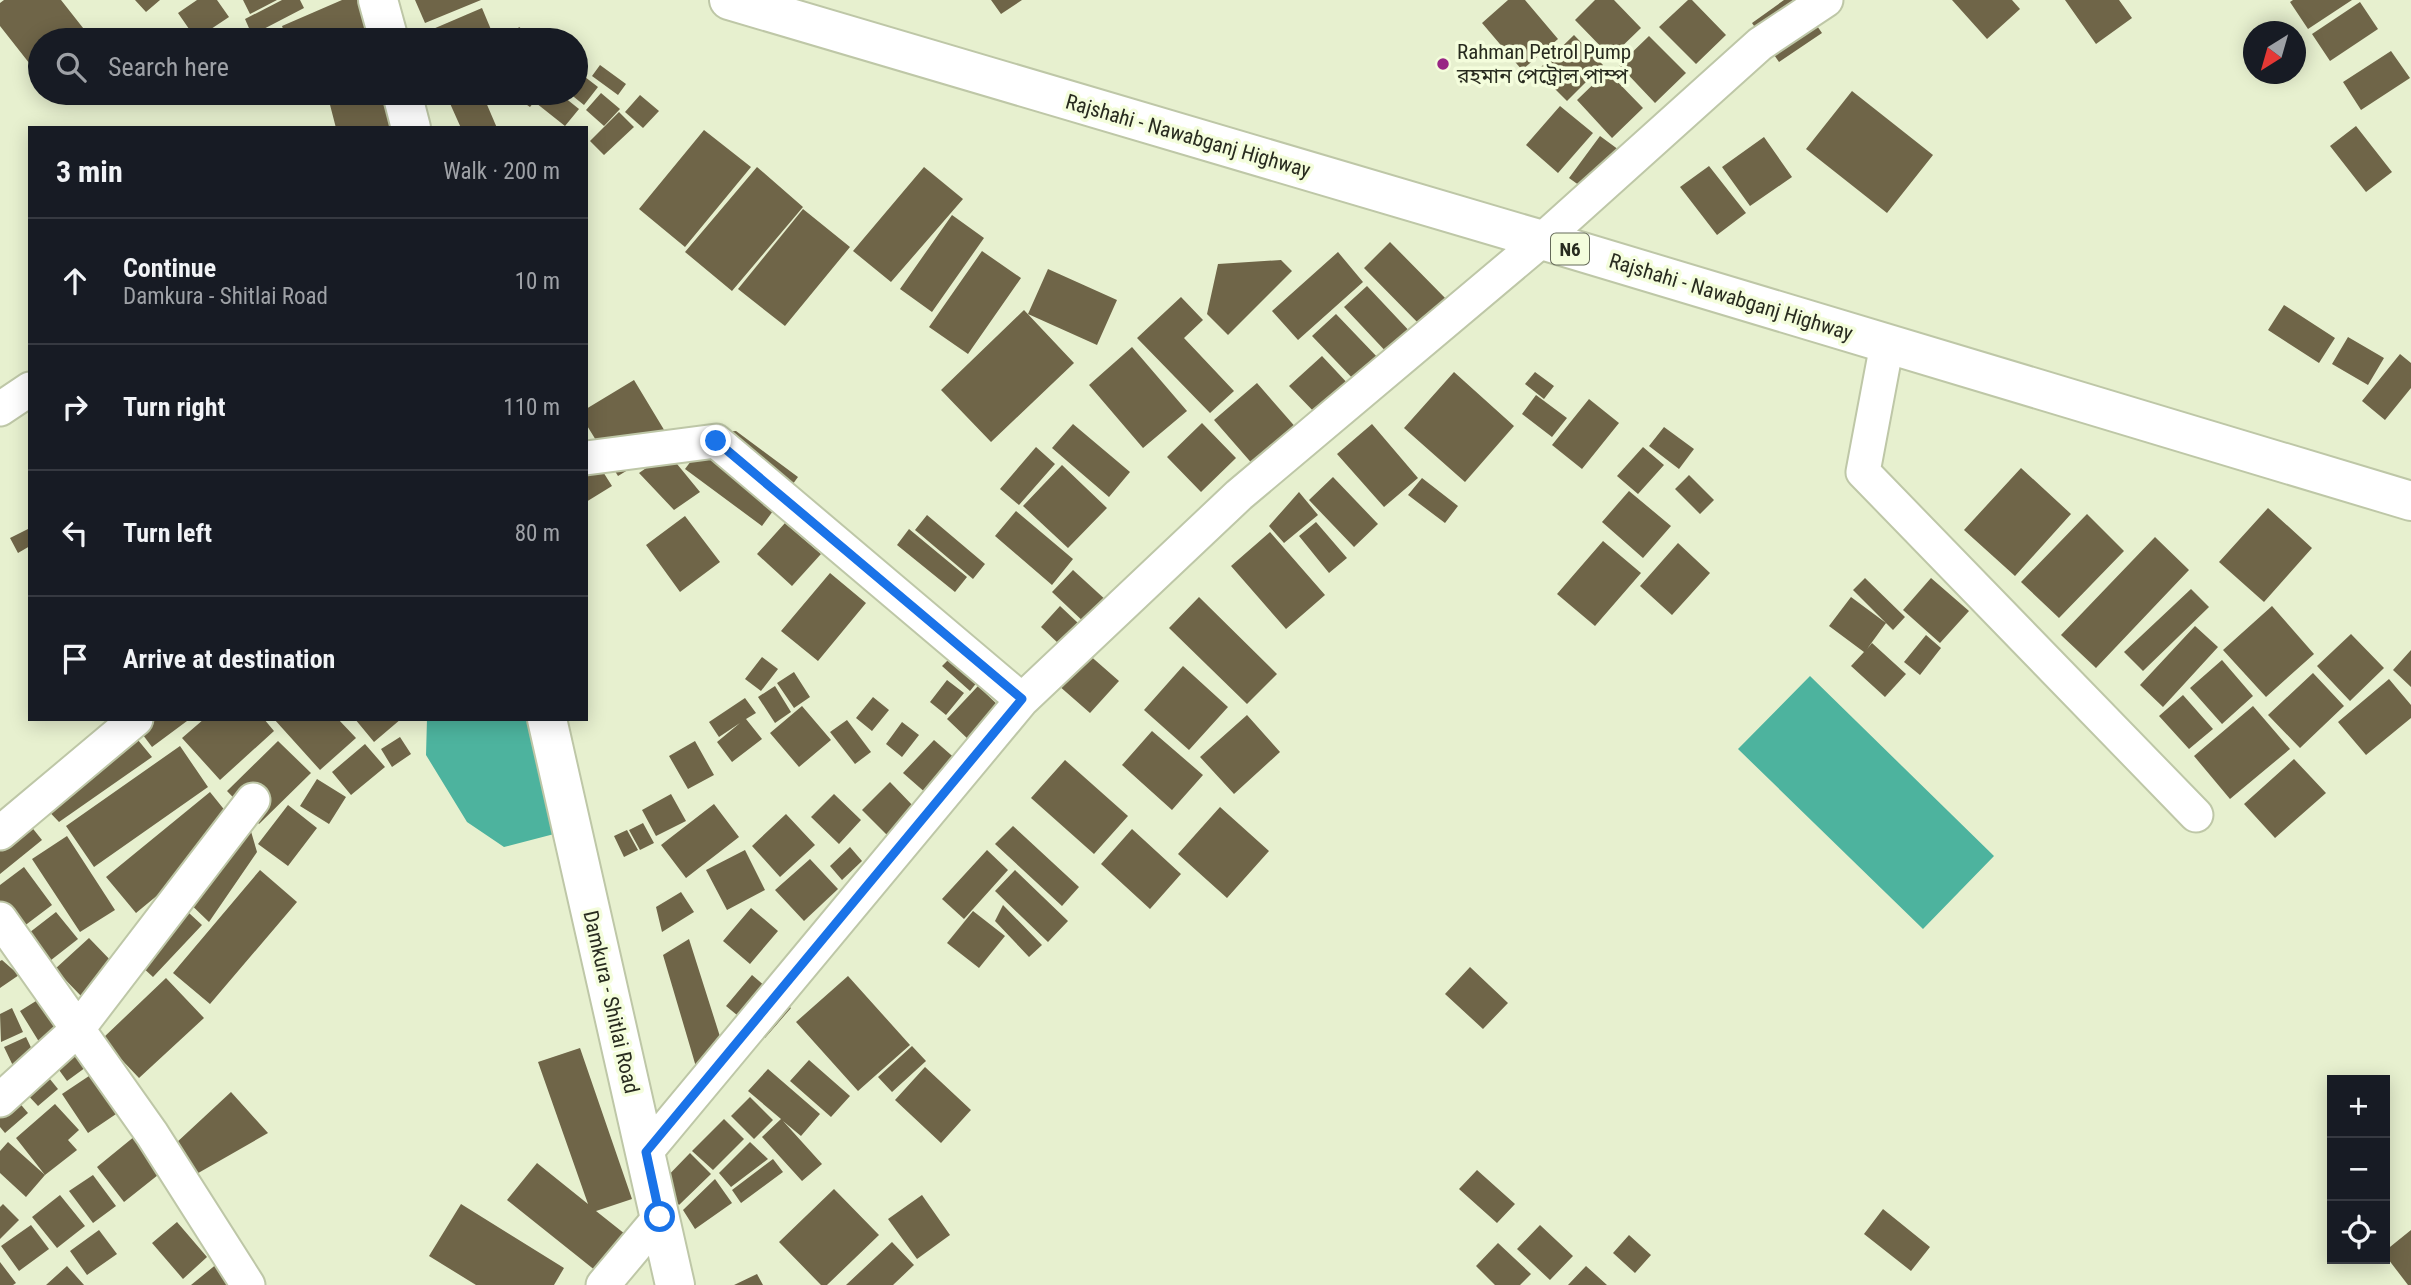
<!DOCTYPE html>
<meta charset="utf-8">
<style>
:root{--surface:#171b24;--page:#20242c;--text:#f1f3f6;--muted:#9ea1a6;--line:#363941}
body{margin:0;font-family:"Roboto Condensed","Noto Sans Bengali",sans-serif;background:var(--page);color:var(--text)}
.controls{position:absolute;right:21px;bottom:21px;display:grid;overflow:hidden;border-radius:0px;box-shadow:0 4px 18px #0003}
.controls button{width:63px;height:63px;display:grid;place-items:center;padding:0;border:0;border-bottom:2px solid var(--line);background:var(--surface);color:var(--text);font:35px sans-serif}
.compass{position:absolute;left:2243px;top:21px;width:63px;height:63px;border-radius:50%;background:var(--surface);box-shadow:0 4px 18px #0003;rotate:217deg}
.stop{position:absolute;width:21px;height:21px;margin:-16px;border:5px solid #1a73e8;border-radius:50%;background:#fff}
.stop.end{background:#1a73e8;border-color:#fff;box-shadow:0 2px 7px #0008}
.list{margin:0;padding:0;list-style:none}
h2{display:flex;justify-content:space-between;align-items:center;height:91px;margin:0;padding:0 28px;font-size:30px}
h2 small{font-size:23px;font-weight:400;color:var(--muted)}
.list li{display:grid;grid-template-columns:46px 1fr auto;gap:21px;align-items:center;box-sizing:border-box;height:126px;padding:0 28px;border-top:2px solid var(--line)}
.list b{display:block;font-size:26px;white-space:nowrap}
.list p{margin:0;font-size:23px;white-space:nowrap;color:var(--muted)}
.list em{font-size:23px;font-style:normal;color:var(--muted)}
.icon{flex:none;width:38px;height:38px;fill:none;stroke:currentColor;stroke-width:2;stroke-linecap:round;stroke-linejoin:round}
.map{position:relative;flex:none;width:2411px;height:1285px;overflow:hidden}
.search{position:absolute;background:var(--surface);box-shadow:0 4px 18px #0003;left:28px;top:28px;width:560px;height:77px;display:flex;align-items:center;gap:18px;box-sizing:border-box;padding:0 24px;border-radius:38px;color:var(--muted);font-size:26px}
.panel{position:absolute;background:var(--surface);box-shadow:0 4px 18px #0003;left:28px;top:126px;width:560px;height:595px;border-radius:0px}
.map>svg:first-child{display:block}
</style>
<div class="map">
<svg width="2411" height="1285" viewBox="0 0 2411 1285">
<rect width="100%" height="100%" fill="#e7f0cf"/>
<!-- water -->
<path fill="#4db39e" d="M 1810,676 L 1994,856 L 1923,929 L 1738,749 Z
M 427,719 L 533,719 L 558,833 L 504,847 L 467,822 L 426,755 Z"/>
<!-- building -->
<path fill="#6f6548" d="M 4,0 L 61,0 L 87,33 L 78,40 L 40,40 L 40,70 L 37,73 L 0,26 L 0,3 Z
M 135,0 L 160,0 L 146,12 Z
M 197,0 L 217,0 L 229,17 L 196,39 L 178,13 Z
M 243,0 L 277,0 L 250,14 Z
M 282,0 L 300,0 L 304,8 L 252,35 L 245,19 Z
M 342,0 L 359,0 L 376,40 L 287,40 L 282,26 Z
M 415,0 L 481,0 L 425,23 Z
M 991,0 L 1022,0 L 1001,14 Z
M 1508,0 L 1525,0 L 1558,39 L 1522,70 L 1482,23 Z
M 1595,0 L 1614,0 L 1641,28 L 1611,57 L 1575,20 Z
M 1688,0 L 1692,0 L 1726,35 L 1696,64 L 1659,27 Z
M 1784,0 L 1799,0 L 1822,33 L 1779,62 L 1752,23 Z
M 1952,0 L 2012,0 L 2020,9 L 1987,39 Z
M 2065,0 L 2119,0 L 2132,18 L 2096,44 Z
M 2293,0 L 2352,0 L 2308,29 L 2290,2 Z
M 2360,2 L 2378,29 L 2330,61 L 2312,34 Z
M 482,8 L 492,32 L 472,40 L 438,40 L 433,29 Z
M 519,27 L 538,40 L 509,40 Z
M 279,30 L 282,40 L 252,40 Z
M 1574,35 L 1603,65 L 1567,101 L 1537,71 Z
M 1649,36 L 1686,73 L 1655,103 L 1619,65 Z
M 2391,51 L 2410,78 L 2361,110 L 2343,82 Z
M 600,65 L 626,84 L 618,95 L 592,76 Z
M 576,70 L 598,87 L 584,105 L 569,93 L 576,93 Z
M 1607,71 L 1643,108 L 1612,138 L 1577,100 Z
M 1852,91 L 1933,155 L 1887,213 L 1806,149 Z
M 365,93 L 388,93 L 396,128 L 336,128 L 329,101 Z
M 464,93 L 482,93 L 497,128 L 461,128 L 448,99 Z
M 510,93 L 541,93 L 530,107 Z
M 545,93 L 559,93 L 579,109 L 565,126 L 536,103 Z
M 601,93 L 620,109 L 604,126 L 586,110 Z
M 640,95 L 659,111 L 643,128 L 625,112 Z
M 1560,106 L 1593,133 L 1558,173 L 1526,145 Z
M 619,112 L 634,127 L 604,155 L 590,141 Z
M 2356,126 L 2392,172 L 2366,192 L 2330,146 Z
M 704,130 L 751,167 L 685,247 L 639,209 Z
M 1600,136 L 1634,161 L 1604,203 L 1569,178 Z
M 1764,137 L 1792,177 L 1750,206 L 1722,167 Z
M 1709,166 L 1746,213 L 1717,235 L 1680,187 Z
M 757,167 L 803,207 L 732,291 L 685,252 Z
M 924,167 L 963,199 L 891,282 L 853,251 Z
M 803,209 L 850,247 L 785,326 L 738,289 Z
M 952,215 L 984,238 L 932,312 L 900,289 Z
M 1390,242 L 1450,303 L 1424,329 L 1364,268 Z
M 982,251 L 1021,278 L 968,354 L 929,327 Z
M 1338,252 L 1363,282 L 1298,340 L 1272,311 Z
M 1281,260 L 1292,271 L 1228,335 L 1207,314 L 1218,264 Z
M 1048,269 L 1117,300 L 1097,345 L 1028,314 Z
M 1367,286 L 1414,336 L 1391,357 L 1344,307 Z
M 1181,297 L 1203,320 L 1184,338 L 1234,391 L 1210,413 L 1137,338 Z
M 2284,305 L 2335,338 L 2319,363 L 2268,330 Z
M 1024,310 L 1074,363 L 991,442 L 941,390 Z
M 1336,314 L 1380,360 L 1357,383 L 1312,336 Z
M 2348,337 L 2384,358 L 2368,385 L 2332,364 Z
M 1132,347 L 1187,411 L 1143,448 L 1089,385 Z
M 2400,354 L 2411,363 L 2411,388 L 2385,420 L 2362,401 Z
M 1322,356 L 1351,387 L 1319,417 L 1289,386 Z
M 1454,372 L 1514,426 L 1465,482 L 1404,428 Z
M 1535,372 L 1554,386 L 1544,399 L 1525,384 Z
M 634,380 L 672,443 L 618,476 L 586,424 L 586,409 Z
M 1257,383 L 1312,446 L 1269,483 L 1214,420 Z
M 1536,395 L 1567,418 L 1552,437 L 1522,414 Z
M 1589,399 L 1619,423 L 1582,469 L 1552,445 Z
M 1202,423 L 1236,458 L 1201,492 L 1167,457 Z
M 1073,424 L 1130,472 L 1109,497 L 1052,448 Z
M 1372,424 L 1418,478 L 1384,507 L 1337,454 Z
M 1664,427 L 1694,449 L 1679,469 L 1649,446 Z
M 736,431 L 798,477 L 762,526 L 685,469 L 712,433 Z
M 586,445 L 612,486 L 586,502 Z
M 1036,447 L 1055,464 L 1019,505 L 1000,489 Z
M 1643,447 L 1664,465 L 1638,494 L 1617,476 Z
M 668,453 L 700,492 L 674,510 L 639,473 Z
M 1062,465 L 1107,508 L 1068,548 L 1023,506 Z
M 2021,468 L 2071,514 L 2015,576 L 1964,530 Z
M 1689,475 L 1714,500 L 1700,514 L 1675,489 Z
M 1333,477 L 1378,524 L 1354,547 L 1309,500 Z
M 1422,478 L 1458,506 L 1445,523 L 1408,495 Z
M 1629,491 L 1671,526 L 1643,558 L 1602,522 Z
M 1299,492 L 1318,515 L 1284,543 L 1269,526 Z
M 2268,508 L 2312,548 L 2264,602 L 2219,562 Z
M 1016,511 L 1073,559 L 1052,585 L 995,536 Z
M 2087,514 L 2124,551 L 2059,618 L 2021,582 Z
M 927,515 L 985,564 L 973,579 L 915,530 Z
M 685,516 L 720,562 L 680,592 L 646,545 Z
M 1316,522 L 1347,558 L 1329,573 L 1299,536 Z
M 785,523 L 821,554 L 792,586 L 757,554 Z
M 30,528 L 30,546 L 18,553 L 10,538 Z
M 909,529 L 967,577 L 955,592 L 897,545 Z
M 1270,532 L 1325,595 L 1286,629 L 1231,566 Z
M 2155,537 L 2189,570 L 2096,668 L 2061,635 Z
M 1603,541 L 1641,573 L 1595,626 L 1557,594 Z
M 1678,543 L 1710,573 L 1672,615 L 1640,586 Z
M 1073,570 L 1108,602 L 1086,624 L 1052,592 Z
M 830,573 L 866,603 L 818,661 L 781,631 Z
M 1865,578 L 1905,617 L 1893,630 L 1853,590 Z
M 1931,578 L 1969,611 L 1940,643 L 1903,610 Z
M 2191,589 L 2209,607 L 2143,671 L 2124,652 Z
M 1199,597 L 1277,674 L 1247,704 L 1169,628 Z
M 1851,597 L 1886,623 L 1867,649 L 1872,643 L 1906,674 L 1885,697 L 1851,666 L 1864,652 L 1829,626 Z
M 1060,606 L 1078,623 L 1059,644 L 1041,627 Z
M 2272,606 L 2314,654 L 2266,697 L 2223,650 Z
M 2195,626 L 2218,647 L 2163,707 L 2140,685 Z
M 2351,634 L 2384,668 L 2350,701 L 2317,666 Z
M 1926,635 L 1941,648 L 1920,675 L 1904,662 Z
M 2411,650 L 2411,687 L 2393,670 Z
M 1087,653 L 1119,681 L 1090,713 L 1058,685 Z
M 762,657 L 778,669 L 761,691 L 745,679 Z
M 951,657 L 978,681 L 970,691 L 942,666 Z
M 2222,660 L 2253,696 L 2222,724 L 2190,688 Z
M 1183,666 L 1228,707 L 1189,750 L 1144,710 Z
M 794,672 L 810,697 L 794,708 L 777,683 Z
M 2313,673 L 2344,706 L 2300,748 L 2268,715 Z
M 2389,679 L 2411,705 L 2411,718 L 2366,755 L 2338,722 Z
M 947,680 L 964,693 L 946,715 L 930,702 Z
M 775,686 L 791,712 L 775,723 L 758,697 Z
M 978,686 L 1001,708 L 970,741 L 947,719 Z
M 2183,695 L 2213,729 L 2189,749 L 2159,716 Z
M 873,697 L 889,710 L 872,731 L 856,718 Z
M 745,698 L 756,713 L 746,719 L 762,739 L 732,762 L 717,742 L 740,723 L 719,737 L 709,722 Z
M 802,706 L 831,740 L 799,767 L 770,733 Z
M 2253,706 L 2290,749 L 2230,799 L 2194,756 Z
M 1247,715 L 1280,752 L 1234,794 L 1200,757 Z
M 131,719 L 186,719 L 187,721 L 152,747 Z
M 204,719 L 264,719 L 274,731 L 220,780 L 182,738 Z
M 274,719 L 338,719 L 356,738 L 320,770 Z
M 355,719 L 401,719 L 374,742 Z
M 847,720 L 871,752 L 855,764 L 830,732 Z
M 902,722 L 919,735 L 902,757 L 886,744 Z
M 1152,731 L 1203,775 L 1172,810 L 1122,765 Z
M 133,734 L 152,757 L 59,822 L 39,801 Z
M 400,737 L 411,754 L 392,767 L 381,749 Z
M 934,740 L 958,761 L 927,794 L 903,773 Z
M 278,741 L 311,773 L 259,824 L 227,791 Z
M 695,741 L 714,775 L 688,789 L 669,756 Z
M 365,744 L 385,767 L 351,795 L 332,772 Z
M 180,746 L 208,787 L 94,867 L 66,826 Z
M 2294,759 L 2326,793 L 2275,838 L 2244,804 Z
M 1065,760 L 1128,816 L 1094,854 L 1031,798 Z
M 317,779 L 346,797 L 329,824 L 300,806 Z
M 890,782 L 917,810 L 889,837 L 862,810 Z
M 210,792 L 239,828 L 136,913 L 106,877 Z
M 671,794 L 686,821 L 656,836 L 642,810 Z
M 834,794 L 861,820 L 839,844 L 811,817 Z
M 714,804 L 739,837 L 686,878 L 661,845 Z
M 288,805 L 317,828 L 288,866 L 258,844 Z
M 1220,807 L 1269,851 L 1227,898 L 1178,854 Z
M 786,814 L 815,845 L 780,877 L 752,846 Z
M 22,815 L 42,840 L 0,874 L 0,833 Z
M 643,823 L 654,843 L 640,850 L 629,830 Z
M 1013,826 L 1079,887 L 1062,906 L 995,844 Z
M 250,828 L 257,852 L 209,922 L 180,894 Z
M 1132,829 L 1181,874 L 1150,909 L 1101,864 Z
M 627,830 L 638,850 L 624,857 L 614,836 Z
M 67,836 L 115,910 L 80,932 L 32,859 Z
M 850,847 L 862,861 L 842,880 L 830,866 Z
M 745,850 L 765,890 L 727,910 L 706,870 Z
M 987,850 L 1008,870 L 964,919 L 942,899 Z
M 810,859 L 838,889 L 804,921 L 775,890 Z
M 24,867 L 52,905 L 19,930 L 0,905 L 0,885 Z
M 260,870 L 297,902 L 210,1004 L 173,973 Z
M 1015,870 L 1068,921 L 1048,942 L 995,891 Z
M 681,892 L 694,912 L 662,932 L 656,907 Z
M 176,901 L 202,925 L 153,977 L 127,953 Z
M 1003,905 L 1042,945 L 1029,957 L 995,921 Z
M 751,908 L 778,931 L 750,964 L 723,941 Z
M 973,911 L 1005,936 L 979,968 L 947,943 Z
M 56,912 L 78,939 L 46,964 L 25,936 Z
M 89,938 L 116,966 L 82,997 L 55,969 Z
M 689,939 L 723,1046 L 699,1077 L 663,955 Z
M 2,960 L 19,975 L 0,988 L 0,961 Z
M 1470,967 L 1508,1003 L 1483,1029 L 1445,994 Z
M 752,975 L 791,1008 L 765,1038 L 726,1006 Z
M 848,976 L 910,1045 L 858,1091 L 796,1022 Z
M 166,978 L 204,1018 L 139,1078 L 102,1039 Z
M 44,996 L 66,1031 L 41,1045 L 20,1011 Z
M 12,1008 L 23,1032 L 1,1042 L 0,1014 Z
M 72,1033 L 93,1062 L 67,1081 L 46,1052 Z
M 26,1037 L 37,1060 L 15,1070 L 4,1047 Z
M 912,1046 L 926,1061 L 892,1092 L 878,1077 Z
M 580,1048 L 632,1199 L 596,1211 L 630,1238 L 601,1275 L 507,1200 L 537,1163 L 588,1204 L 538,1062 Z
M 809,1060 L 850,1096 L 831,1117 L 790,1081 Z
M 925,1067 L 971,1110 L 941,1143 L 895,1100 Z
M 768,1069 L 820,1114 L 801,1136 L 783,1121 L 822,1164 L 802,1181 L 762,1137 L 781,1119 L 748,1091 Z
M 95,1072 L 122,1110 L 88,1133 L 62,1094 Z
M 45,1073 L 58,1089 L 38,1106 L 24,1091 Z
M 0,1080 L 28,1113 L 5,1133 L 0,1127 Z
M 231,1092 L 268,1133 L 193,1176 L 175,1144 Z
M 750,1097 L 773,1120 L 754,1139 L 731,1116 Z
M 55,1104 L 79,1130 L 68,1140 L 77,1150 L 45,1175 L 26,1197 L 0,1173 L 0,1151 L 8,1142 L 45,1175 L 16,1138 Z
M 724,1119 L 744,1139 L 713,1170 L 692,1151 Z
M 135,1136 L 163,1171 L 124,1202 L 97,1167 Z
M 750,1142 L 768,1159 L 731,1187 L 719,1173 Z
M 690,1153 L 711,1174 L 679,1205 L 659,1185 Z
M 773,1159 L 783,1172 L 741,1203 L 732,1190 Z
M 1477,1170 L 1515,1204 L 1497,1223 L 1459,1189 Z
M 93,1175 L 116,1206 L 93,1223 L 69,1191 Z
M 715,1179 L 732,1203 L 695,1229 L 683,1210 Z
M 834,1189 L 879,1235 L 827,1285 L 821,1285 L 779,1242 Z
M 60,1195 L 85,1226 L 57,1248 L 32,1217 Z
M 922,1195 L 950,1235 L 917,1259 L 888,1219 Z
M 3,1204 L 19,1220 L 0,1239 L 0,1207 Z
M 461,1204 L 564,1268 L 554,1285 L 476,1285 L 429,1256 Z
M 1883,1209 L 1930,1247 L 1911,1271 L 1864,1234 Z
M 177,1222 L 207,1257 L 183,1279 L 152,1243 Z
M 31,1225 L 49,1249 L 19,1271 L 1,1246 Z
M 1540,1225 L 1573,1256 L 1550,1280 L 1517,1249 Z
M 99,1230 L 117,1254 L 87,1275 L 70,1251 Z
M 2411,1230 L 2411,1285 L 2408,1285 L 2385,1255 L 2385,1251 Z
M 1629,1235 L 1651,1255 L 1635,1273 L 1613,1253 Z
M 892,1242 L 914,1265 L 893,1285 L 846,1285 Z
M 1498,1243 L 1531,1274 L 1520,1285 L 1495,1285 L 1476,1266 Z
M 0,1262 L 16,1283 L 13,1285 L 0,1285 Z
M 218,1263 L 236,1285 L 191,1285 Z
M 67,1266 L 84,1285 L 46,1285 Z
M 1586,1266 L 1607,1285 L 1568,1285 Z
M 757,1274 L 763,1285 L 734,1285 Z"/>
<g fill="none" stroke-linecap="round" stroke-linejoin="round">
<!-- minor casing -->
<g stroke="#bec7a7" stroke-width="37">
<path id="minor" d="M 1887,344 L 1863,472 L 2196,815
M 0,409 L 30,389
M 586,458 L 716,441 L 1022,700
M 0,833 L 136,719
M 0,919 L 152,1134 L 248,1285
M 0,1100 L 77,1030 L 253,800
M 646,1152 L 1022,700 L 1239,495 L 1542,240 L 1760,44 L 1826,0
M 603,1285 L 660,1217"/>
</g>
<!-- tertiary casing -->
<g stroke="#bec7a7" stroke-width="42">
<path id="tertiary" d="M 378,0 L 389,40
M 402,93 L 411,128
M 547,719 L 675,1285"/>
</g>
<!-- trunk casing -->
<g stroke="#bec7a7" stroke-width="42">
<path id="trunk" d="M 729,0 L 1542,240 L 2411,501"/>
</g>
<!-- minor -->
<use href="#minor" stroke="#fff" stroke-width="33"/>
<!-- tertiary -->
<use href="#tertiary" stroke="#fff" stroke-width="38"/>
<!-- trunk -->
<use href="#trunk" stroke="#fff" stroke-width="38"/>
</g>
<g fill="none" stroke-linecap="round" stroke-linejoin="round">
<!-- route -->
<path stroke="#1a73e8" stroke-width="9" d="M 660,1217 L 646,1152 L 1022,699 L 716,441"/>
</g>
<!-- markers -->
<circle fill="#982684" stroke="#f4fddc" stroke-width="2.5" cx="1443" cy="64" r="7"/>
<g text-anchor="middle" dominant-baseline="central" stroke-width="7" stroke-linejoin="round" paint-order="stroke">
<!-- shield labels -->
<rect fill="#f4fddc" stroke="#656a58" stroke-width="2" x="1551" y="233.5" width="38" height="31" rx="5"/>
<g font-size="19" font-weight="bold" fill="#282b1f">
<text x="1570" y="249">N6</text>
</g>
<!-- poi labels -->
<g font-size="21" fill="#282b1f" stroke="#f4fddc" text-anchor="start">
<text x="1457" y="52">Rahman Petrol Pump<tspan x="1457" dy="24">রহমান পেট্রোল পাম্প</tspan></text>
</g>
<!-- street labels -->
<g font-size="21" fill="#282b1f" stroke="#f4fddc">
<text transform="translate(1188 136) rotate(16)">Rajshahi - Nawabganj Highway</text>
<text transform="translate(1731 297) rotate(17)">Rajshahi - Nawabganj Highway</text>
<text transform="translate(611 1002) rotate(77)">Damkura - Shitlai Road</text>
</g>
</g>
</svg>
<div class="controls">
<button>+</button>
<button>−</button>
<button><svg class="icon" aria-label="locate" viewBox="0 0 24 24"><circle cx="12" cy="12" r="6"/><path d="M12 2v4M12 18v4M2 12h4M18 12h4"/></svg></button>
</div>
<svg class="compass" viewBox="-18 -18 36 36"><path d="M0-13l5 13h-10z" fill="#e53935"/><path d="M0 13l5-13h-10z" fill="#9ea1a6"/></svg>
<div class="stop" style="left:660px;top:1217px"></div>
<div class="stop end" style="left:716px;top:441px"></div>
<div class="search"><svg class="icon" aria-label="search" viewBox="0 0 24 24"><circle cx="10" cy="10" r="6"/><path d="M15 15l6 6"/></svg>Search here</div>
<section class="panel">
<h2>3 min<small>Walk · 200 m</small></h2>
<ul class="list">
<li><svg class="icon" aria-label="ahead" viewBox="0 0 24 24"><path d="M12 20V5M6 11l6-6 6 6"/></svg><div><b>Continue</b><p>Damkura - Shitlai Road</p></div><em>10 m</em></li>
<li><svg class="icon" aria-label="right" viewBox="0 0 24 24"><path d="M7 20v-9h11M14 6l5 5-5 5"/></svg><div><b>Turn right</b></div><em>110 m</em></li>
<li><svg class="icon" aria-label="left" viewBox="0 0 24 24"><path d="M17 20v-9H6M10 6l-5 5 5 5"/></svg><div><b>Turn left</b></div><em>80 m</em></li>
<li><svg class="icon" aria-label="arrive" viewBox="0 0 24 24"><path d="M6 21V4h12l-3 4 3 4H6"/></svg><div><b>Arrive at destination</b></div></li>
</ul>
</section>
</div>
